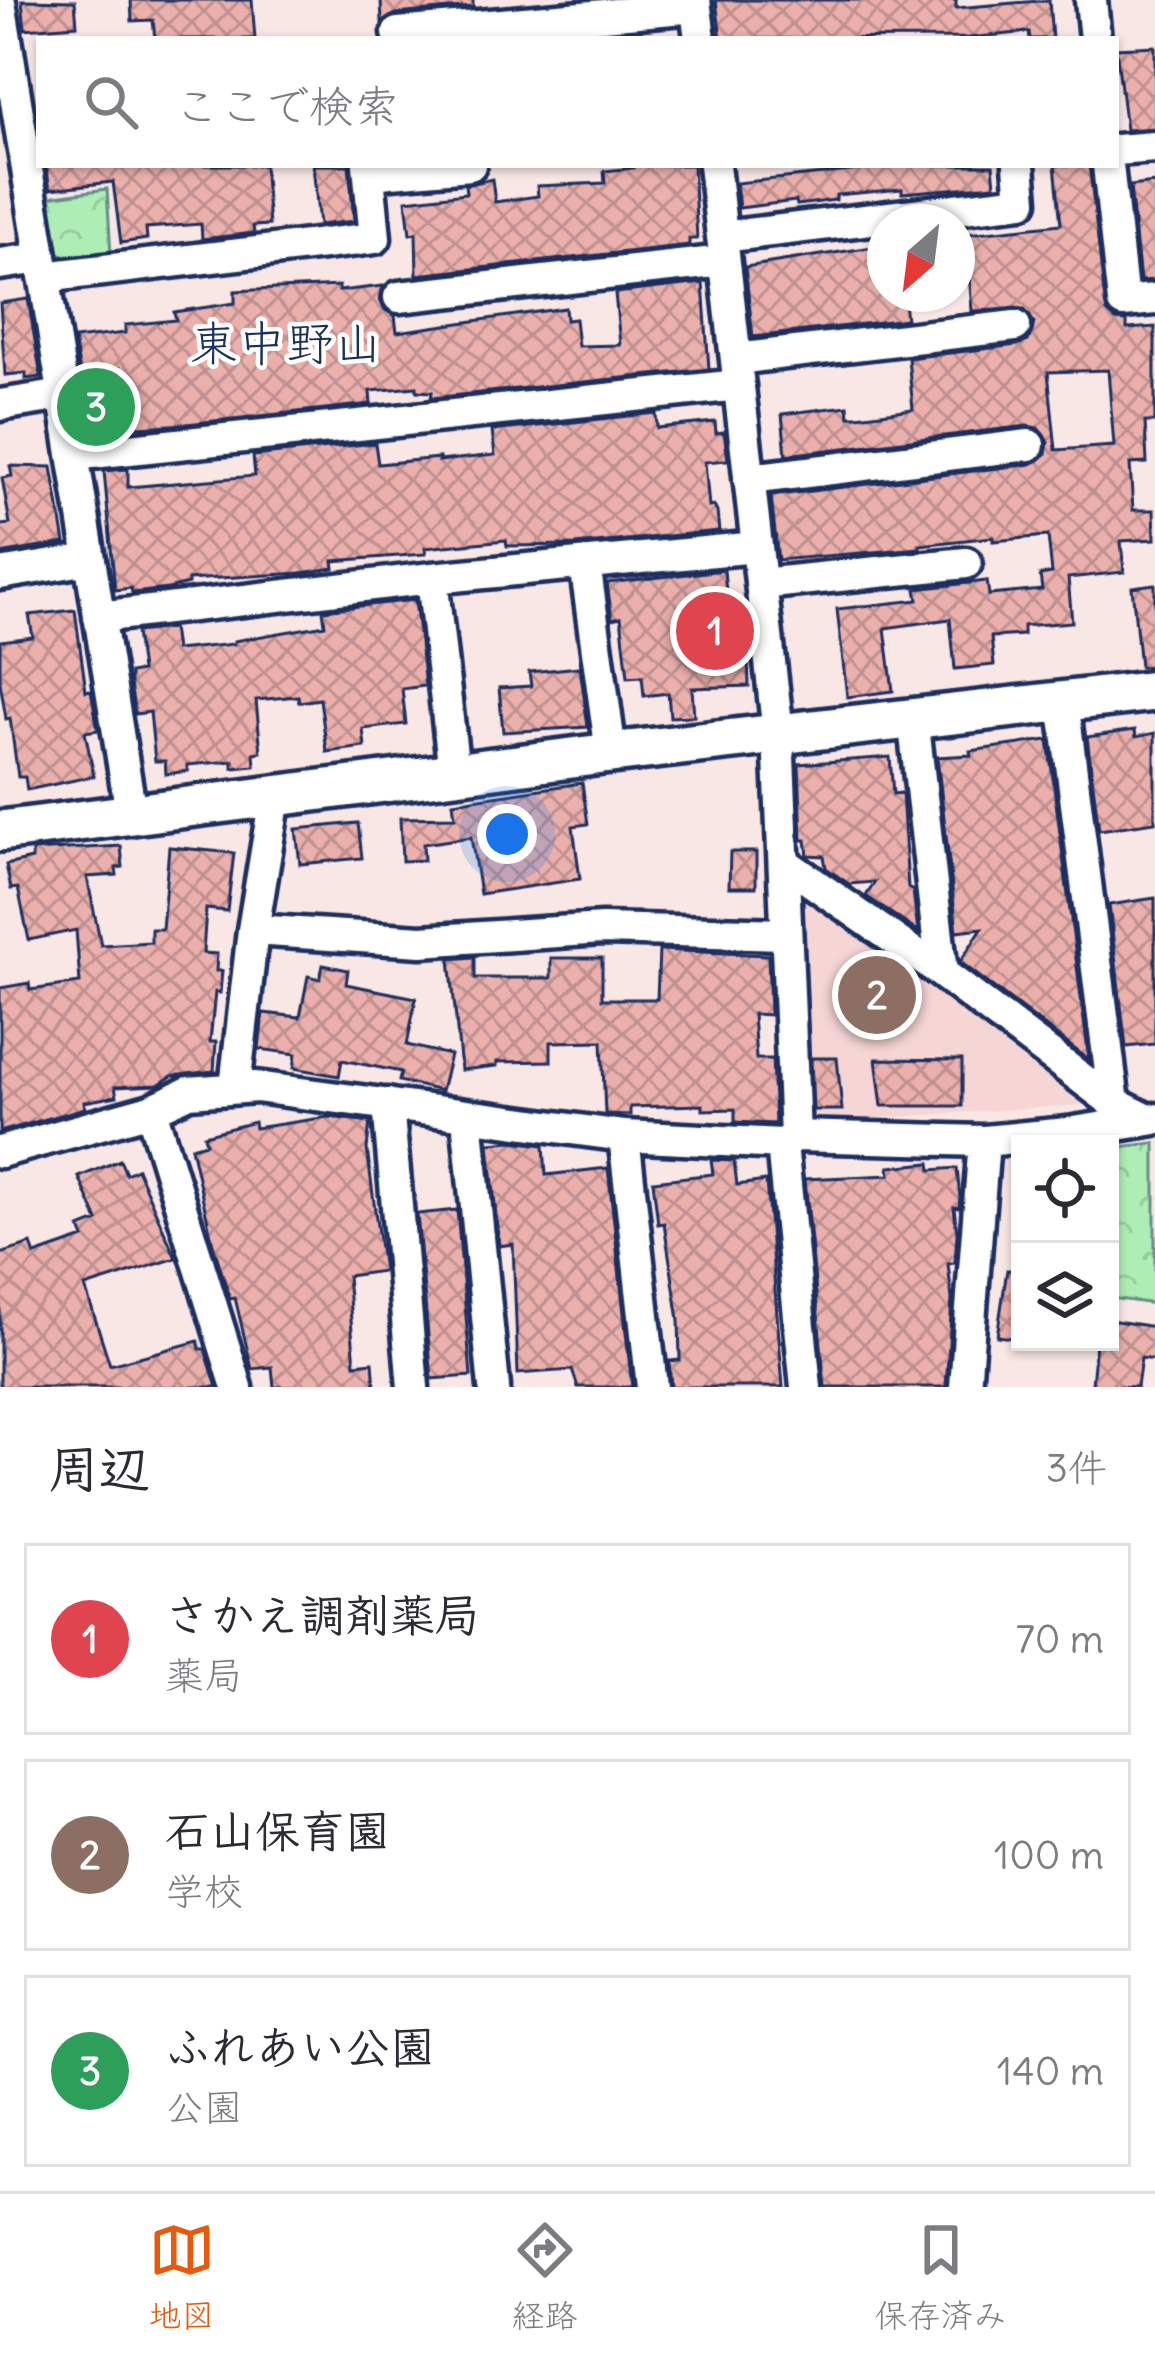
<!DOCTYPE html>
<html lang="ja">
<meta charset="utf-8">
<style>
:root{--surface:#fff;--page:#f7f7f7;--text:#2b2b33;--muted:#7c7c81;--line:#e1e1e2;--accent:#ea580c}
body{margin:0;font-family:Delius,"Klee One",sans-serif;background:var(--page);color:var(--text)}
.controls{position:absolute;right:36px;bottom:36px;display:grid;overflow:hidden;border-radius:0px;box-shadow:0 3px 9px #0004}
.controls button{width:108px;height:108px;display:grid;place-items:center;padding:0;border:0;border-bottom:3px solid var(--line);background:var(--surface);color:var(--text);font:60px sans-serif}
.compass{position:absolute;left:867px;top:204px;width:108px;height:108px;border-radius:50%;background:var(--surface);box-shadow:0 3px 9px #0004;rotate:208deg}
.you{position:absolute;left:507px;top:834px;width:42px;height:42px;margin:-30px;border:9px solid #fff;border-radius:50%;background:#1a73e8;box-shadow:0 0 0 18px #1a73e833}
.badge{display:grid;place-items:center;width:78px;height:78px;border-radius:50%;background:var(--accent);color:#fff;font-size:39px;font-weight:700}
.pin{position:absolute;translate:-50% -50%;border:6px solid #fff;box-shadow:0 3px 12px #0006}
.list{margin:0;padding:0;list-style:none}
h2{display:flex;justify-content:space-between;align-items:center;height:156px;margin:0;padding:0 48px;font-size:51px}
h2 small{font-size:39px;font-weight:400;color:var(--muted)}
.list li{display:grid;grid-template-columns:78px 1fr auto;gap:36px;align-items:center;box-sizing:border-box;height:192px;margin:0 24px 24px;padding:0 24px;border:3px solid var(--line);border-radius:0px}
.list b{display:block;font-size:45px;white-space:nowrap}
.list p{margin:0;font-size:39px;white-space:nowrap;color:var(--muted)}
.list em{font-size:39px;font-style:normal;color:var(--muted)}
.icon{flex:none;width:66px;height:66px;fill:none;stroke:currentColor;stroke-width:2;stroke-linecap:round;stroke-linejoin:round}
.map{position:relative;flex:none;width:1155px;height:1387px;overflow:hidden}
.search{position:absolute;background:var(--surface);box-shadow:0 3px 9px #0004;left:36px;right:36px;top:36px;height:132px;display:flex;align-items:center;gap:30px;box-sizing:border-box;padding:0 42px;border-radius:0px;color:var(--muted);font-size:45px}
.sheet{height:804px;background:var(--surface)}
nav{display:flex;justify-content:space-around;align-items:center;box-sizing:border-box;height:168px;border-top:3px solid var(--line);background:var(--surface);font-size:33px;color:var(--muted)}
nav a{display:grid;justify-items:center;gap:6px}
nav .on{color:var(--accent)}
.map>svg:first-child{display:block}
</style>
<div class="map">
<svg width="1155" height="1387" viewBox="0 0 1155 1387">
<defs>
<pattern id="park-crowns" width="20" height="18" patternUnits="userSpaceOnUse" patternTransform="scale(3)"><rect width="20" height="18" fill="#aeedb4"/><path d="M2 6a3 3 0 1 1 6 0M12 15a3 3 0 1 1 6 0" fill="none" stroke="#95cc9d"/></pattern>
<pattern id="building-cross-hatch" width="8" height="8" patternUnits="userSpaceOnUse" patternTransform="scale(3)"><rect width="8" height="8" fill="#ebb0ac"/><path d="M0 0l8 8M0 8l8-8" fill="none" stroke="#be908f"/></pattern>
</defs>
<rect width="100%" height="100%" fill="#f9e7e6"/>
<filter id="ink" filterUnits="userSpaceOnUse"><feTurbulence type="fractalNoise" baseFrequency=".00833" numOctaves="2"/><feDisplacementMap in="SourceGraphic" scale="24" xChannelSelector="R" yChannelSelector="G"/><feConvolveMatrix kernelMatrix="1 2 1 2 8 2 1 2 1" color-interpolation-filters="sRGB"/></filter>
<g filter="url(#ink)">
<!-- built -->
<path fill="#f5d6d5" d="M 797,887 L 1114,1103 L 801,1123 Z"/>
<!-- park -->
<path fill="url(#park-crowns)" stroke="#648e89" stroke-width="3" d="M 107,189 L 111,254 L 65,257 L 54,249 L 47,197 Z
M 111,376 L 115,440 L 91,442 L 84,437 L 75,377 Z
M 1155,1143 L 1155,1304 L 1110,1298 L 1110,1148 Z"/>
<!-- building -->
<path fill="url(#building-cross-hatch)" stroke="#1b2f5e" stroke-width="3" fill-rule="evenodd" d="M 22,0 L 75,1 L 77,25 L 25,29 Z
M 131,0 L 252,0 L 255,39 L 155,39 L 153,20 L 132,21 Z
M 381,0 L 473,0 L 473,7 L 396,14 L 382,22 Z
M 716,0 L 956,0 L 956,8 L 1049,0 L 1052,39 L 1030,39 L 1029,32 L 969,38 L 721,39 Z
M 1155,46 L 1155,128 L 1126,130 L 1116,48 Z
M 46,165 L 264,165 L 269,225 L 253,226 L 254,233 L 202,239 L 201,224 L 146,228 L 147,239 L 121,243 L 113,182 L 50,189 Z
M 313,165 L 349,165 L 354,221 L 319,225 Z
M 632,165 L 693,165 L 697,239 L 689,239 L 689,245 L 417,275 L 416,233 L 410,234 L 406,200 L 466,193 L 465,185 L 492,179 L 495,202 L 538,196 L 537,186 L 605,183 L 604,171 L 633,168 Z
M 861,165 L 993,165 L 995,185 L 902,193 L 902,189 L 836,195 L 836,200 L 797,205 L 796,201 L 739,208 L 736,183 L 861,170 Z
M 1055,165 L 1089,165 L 1107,312 L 1116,320 L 1127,321 L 1127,329 L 1155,327 L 1155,422 L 1145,422 L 1147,463 L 1130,464 L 1133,510 L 1154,510 L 1155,539 L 1121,541 L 1124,572 L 1068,578 L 1072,622 L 1023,626 L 1023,635 L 991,637 L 994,665 L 955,669 L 950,619 L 885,628 L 893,691 L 847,697 L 837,609 L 918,600 L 916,589 L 987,581 L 989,595 L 1042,590 L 1040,575 L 1052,573 L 1048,536 L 993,541 L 993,537 L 920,545 L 920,548 L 778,560 L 771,496 L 1031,464 L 1046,454 L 1048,442 L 1038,428 L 1027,426 L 786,455 L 782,414 L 848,406 L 849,416 L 857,416 L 913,409 L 908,358 L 1017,345 L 1028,341 L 1034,323 L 1024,309 L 972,311 L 969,273 L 957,274 L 957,235 L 1061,224 ZM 1108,370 L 1114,446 L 1056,450 L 1048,372 Z
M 1155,183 L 1155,280 L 1140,281 L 1130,186 Z
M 885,245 L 885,294 L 903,294 L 906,319 L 753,337 L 745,267 Z
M 703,283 L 709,369 L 431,398 L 432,392 L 417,391 L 417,387 L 370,391 L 371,404 L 186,424 L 124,428 L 119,368 L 80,373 L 74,339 L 125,333 L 125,325 L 176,320 L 174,312 L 235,303 L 235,291 L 339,286 L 339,291 L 383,286 L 380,300 L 384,309 L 395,316 L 397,332 L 565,308 L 566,320 L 575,319 L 578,346 L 620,345 L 615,293 Z
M 28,299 L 41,377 L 26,379 L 26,373 L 5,375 L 0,303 Z
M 656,413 L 657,428 L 715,422 L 716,433 L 724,432 L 728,460 L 705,462 L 709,507 L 714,506 L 717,512 L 719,531 L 575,545 L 507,546 L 506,540 L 425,548 L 426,554 L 333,561 L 334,568 L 301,573 L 188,580 L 188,584 L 168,589 L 132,593 L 131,588 L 115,590 L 104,471 L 128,469 L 128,487 L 255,476 L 253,456 L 375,443 L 378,464 L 439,458 L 439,461 L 495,455 L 492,431 Z
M 10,466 L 52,467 L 65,543 L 0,554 L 0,525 L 10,524 L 2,478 L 12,476 Z
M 724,570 L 732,659 L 748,658 L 749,686 L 692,688 L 694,716 L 670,717 L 668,693 L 644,696 L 642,676 L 628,677 L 621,617 L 612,619 L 607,583 Z
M 1155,584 L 1155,666 L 1140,667 L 1132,587 Z
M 415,600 L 425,686 L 402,689 L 406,724 L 363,729 L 365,747 L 327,752 L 320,699 L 299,702 L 298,696 L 256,700 L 261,752 L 254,753 L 255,766 L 233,768 L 233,761 L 187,765 L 188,771 L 166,774 L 165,761 L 155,761 L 150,712 L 135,714 L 130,684 L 130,673 L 141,671 L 136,632 L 172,628 L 175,650 L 234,644 L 234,641 L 325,625 L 323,610 Z
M 75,610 L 86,691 L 91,690 L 98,730 L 85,732 L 94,776 L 27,790 L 25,777 L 18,777 L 10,718 L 6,719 L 0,682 L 0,641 L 33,637 L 29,615 Z
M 580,667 L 588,727 L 503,732 L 499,688 L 531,686 L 529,672 Z
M 1135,730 L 1136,737 L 1155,733 L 1155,822 L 1099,830 L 1087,737 Z
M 1048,740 L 1089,1060 L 960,962 L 982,928 L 957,931 L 937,757 L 971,755 L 970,751 Z
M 890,757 L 893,794 L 902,793 L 908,888 L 913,891 L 918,932 L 866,896 L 875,882 L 849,884 L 826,868 L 824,856 L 808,855 L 806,840 L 802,840 L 799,764 Z
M 582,783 L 588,824 L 573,826 L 580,879 L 480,894 L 471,837 L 423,844 L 424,860 L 402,861 L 400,818 L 455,817 L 453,802 Z
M 358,823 L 362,858 L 300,864 L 296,829 Z
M 121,846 L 123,867 L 116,868 L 117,875 L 87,877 L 101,945 L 151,942 L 151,929 L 162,929 L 169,847 L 234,853 L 227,911 L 206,909 L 203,953 L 217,954 L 216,971 L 222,971 L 220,993 L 215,992 L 210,1042 L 216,1042 L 214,1071 L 172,1076 L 158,1085 L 115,1087 L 117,1096 L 84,1102 L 85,1108 L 0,1132 L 0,988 L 29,983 L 30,990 L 80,983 L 76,930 L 29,940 L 18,888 L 11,889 L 6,865 L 32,859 L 32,851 Z
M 730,852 L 756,852 L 756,887 L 729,887 Z
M 1155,898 L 1155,1044 L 1126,1047 L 1109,905 Z
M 659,950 L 768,955 L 770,1015 L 753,1014 L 756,1059 L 772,1059 L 775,1124 L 735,1122 L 735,1109 L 703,1110 L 703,1105 L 630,1107 L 630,1115 L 605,1114 L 602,1041 L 551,1042 L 551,1061 L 497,1062 L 497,1066 L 461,1070 L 450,959 L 475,957 L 475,978 L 551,978 L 551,958 L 602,958 L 602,999 L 657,999 Z
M 323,965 L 348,970 L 346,984 L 416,998 L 407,1045 L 450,1055 L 441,1091 L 399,1081 L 401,1072 L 342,1060 L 339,1076 L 294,1068 L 296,1054 L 259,1049 L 263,1013 L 300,1017 L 308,976 L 320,979 Z
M 811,1058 L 837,1058 L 842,1110 L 813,1110 Z
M 876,1059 L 962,1060 L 962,1106 L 882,1106 Z
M 328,1117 L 370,1122 L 367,1149 L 383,1271 L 347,1276 L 355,1364 L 373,1362 L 375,1387 L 274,1387 L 272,1367 L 252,1369 L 235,1298 L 230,1299 L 213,1244 L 191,1147 L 206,1143 L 204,1135 L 254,1122 L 255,1128 Z
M 511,1141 L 544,1145 L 546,1175 L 608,1168 L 632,1387 L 578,1387 L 572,1370 L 518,1374 L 513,1244 L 499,1246 L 489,1143 Z
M 120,1160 L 126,1174 L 137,1169 L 176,1258 L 85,1287 L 110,1365 L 198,1341 L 200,1349 L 205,1349 L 217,1387 L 0,1387 L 0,1254 L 31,1244 L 35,1255 L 84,1238 L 80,1228 L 98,1221 L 79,1177 Z
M 711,1160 L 734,1161 L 737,1185 L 766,1181 L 783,1387 L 671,1387 L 669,1361 L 680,1360 L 679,1320 L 664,1223 L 658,1224 L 653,1181 L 713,1174 Z
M 930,1163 L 931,1170 L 957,1168 L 960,1198 L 959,1208 L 954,1207 L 957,1233 L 955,1263 L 948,1264 L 952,1299 L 946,1387 L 825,1387 L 805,1179 L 890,1175 L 889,1167 Z
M 457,1210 L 471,1376 L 432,1379 L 417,1214 Z
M 1007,1270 L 1020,1271 L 1020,1339 L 997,1336 Z
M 1110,1320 L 1155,1327 L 1155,1360 L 1141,1358 L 1137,1387 L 1092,1385 L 1096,1342 L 1110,1342 Z"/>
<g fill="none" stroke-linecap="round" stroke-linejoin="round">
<!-- minor casing -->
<g stroke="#1b2f5e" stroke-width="39">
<path id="minor" d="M 695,0 L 700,39
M 1091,0 L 1095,39
M 0,2 L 131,813
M 398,33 L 696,7
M 1116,150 L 1155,147
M 714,165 L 778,733 L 795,1136
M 1108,165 L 1123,302 L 1155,299
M 369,174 L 470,165
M 722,237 L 1022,201 L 1019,165
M 0,264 L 41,258
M 44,277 L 375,238 L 368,165
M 399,297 L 724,261
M 736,359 L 1015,326
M 0,405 L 63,395
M 73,455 L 739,385
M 749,479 L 1029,445
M 585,563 L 611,753
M 0,574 L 90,559
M 432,578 L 454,772
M 761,584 L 966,563
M 99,617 L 432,578 L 757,547
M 1063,701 L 1114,1103
M 913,717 L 942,973
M 785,863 L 942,973 L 1114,1103 L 1148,1120
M 253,930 L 421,941 L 602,929 L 785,934
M 235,1087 L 253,930 L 275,797
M 388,1104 L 413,1387
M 151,1110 L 237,1387
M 467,1117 L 494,1387
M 624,1136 L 652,1387
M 782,1144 L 806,1387
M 0,1152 L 151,1110 L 189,1092 L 256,1087 L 624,1136 L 782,1144 L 795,1136 L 984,1141 L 1068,1133 L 1155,1119
M 965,1387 L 984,1141"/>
</g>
<!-- tertiary casing -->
<g stroke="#1b2f5e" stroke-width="48">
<path id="tertiary" d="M 0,831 L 611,753 L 1155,691"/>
</g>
<!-- minor -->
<use href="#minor" stroke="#fff" stroke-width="30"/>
<!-- tertiary -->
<use href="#tertiary" stroke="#fff" stroke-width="39"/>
</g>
</g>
<g text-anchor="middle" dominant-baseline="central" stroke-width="9" stroke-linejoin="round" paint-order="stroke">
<!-- quarter labels -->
<g font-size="48" fill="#1b2f5e" stroke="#fff">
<text x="286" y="343">東中野山</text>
</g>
</g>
</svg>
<div class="controls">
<button><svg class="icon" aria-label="locate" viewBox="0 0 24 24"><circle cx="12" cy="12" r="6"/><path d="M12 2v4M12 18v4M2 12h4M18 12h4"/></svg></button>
<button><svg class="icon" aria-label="layers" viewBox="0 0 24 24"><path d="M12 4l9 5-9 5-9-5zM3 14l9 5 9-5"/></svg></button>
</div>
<svg class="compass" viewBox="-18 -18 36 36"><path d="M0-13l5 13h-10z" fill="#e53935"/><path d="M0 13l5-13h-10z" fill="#7c7c81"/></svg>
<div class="you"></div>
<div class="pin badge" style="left:715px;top:631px;background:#e0444e">1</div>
<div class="pin badge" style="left:877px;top:995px;background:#8d6e63">2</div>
<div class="pin badge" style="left:96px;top:407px;background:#2e9e5b">3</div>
<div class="search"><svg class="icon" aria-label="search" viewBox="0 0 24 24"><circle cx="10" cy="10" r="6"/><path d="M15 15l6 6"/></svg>ここで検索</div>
</div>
<section class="sheet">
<h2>周辺<small>3件</small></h2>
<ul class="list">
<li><span class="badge" style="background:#e0444e">1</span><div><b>さかえ調剤薬局</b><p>薬局</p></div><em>70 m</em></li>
<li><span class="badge" style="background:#8d6e63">2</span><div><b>石山保育園</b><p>学校</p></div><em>100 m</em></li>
<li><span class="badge" style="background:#2e9e5b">3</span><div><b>ふれあい公園</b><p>公園</p></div><em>140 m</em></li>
</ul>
</section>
<nav>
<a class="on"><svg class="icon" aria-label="map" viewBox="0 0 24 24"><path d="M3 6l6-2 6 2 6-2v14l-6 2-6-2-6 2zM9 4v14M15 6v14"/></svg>地図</a>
<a><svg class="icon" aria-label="directions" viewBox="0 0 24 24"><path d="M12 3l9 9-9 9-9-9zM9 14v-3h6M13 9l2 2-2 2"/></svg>経路</a>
<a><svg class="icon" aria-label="saved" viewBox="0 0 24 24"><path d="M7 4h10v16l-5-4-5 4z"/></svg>保存済み</a>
</nav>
